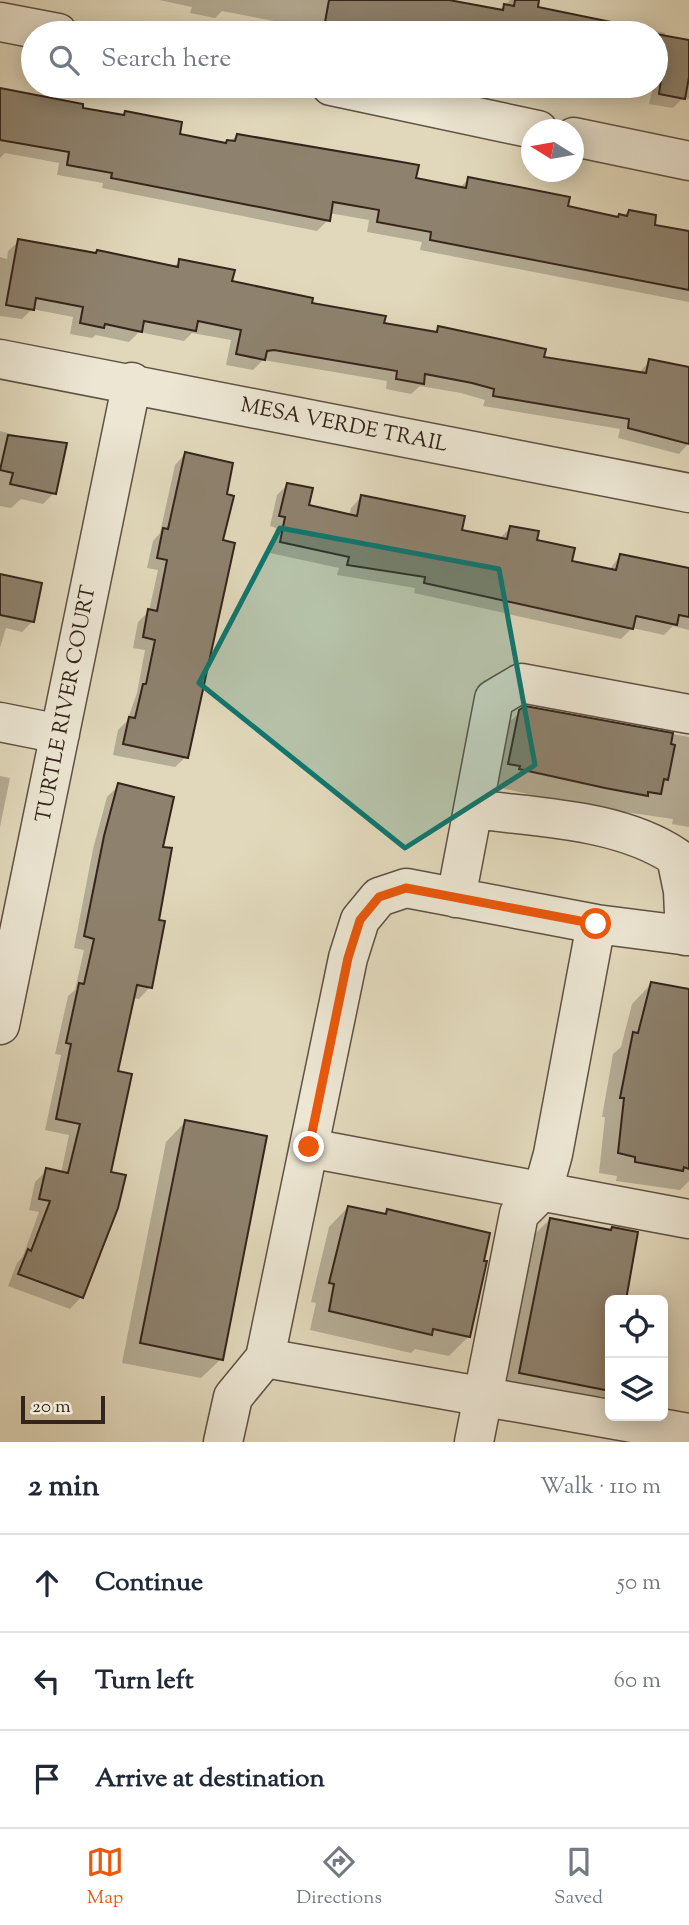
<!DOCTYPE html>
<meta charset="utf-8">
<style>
:root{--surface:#fff;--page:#f6f6f7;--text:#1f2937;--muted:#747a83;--line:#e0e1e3;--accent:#ea580c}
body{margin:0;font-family:"Sorts Mill Goudy",serif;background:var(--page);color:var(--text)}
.controls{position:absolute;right:21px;bottom:21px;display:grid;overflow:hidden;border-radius:10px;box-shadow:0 4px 18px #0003}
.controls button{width:63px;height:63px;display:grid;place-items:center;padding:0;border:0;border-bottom:2px solid var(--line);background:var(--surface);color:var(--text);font:35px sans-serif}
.compass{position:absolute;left:521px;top:119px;width:63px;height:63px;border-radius:50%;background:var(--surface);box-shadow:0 4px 18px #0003;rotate:281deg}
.scale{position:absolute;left:21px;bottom:18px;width:84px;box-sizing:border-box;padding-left:7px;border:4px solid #34241b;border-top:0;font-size:19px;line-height:24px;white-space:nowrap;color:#34241b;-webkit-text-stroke:5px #ece6d3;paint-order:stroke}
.stop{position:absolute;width:21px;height:21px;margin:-16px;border:5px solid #ea580c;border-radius:50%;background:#fff}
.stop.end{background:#ea580c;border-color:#fff;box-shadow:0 2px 7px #0008}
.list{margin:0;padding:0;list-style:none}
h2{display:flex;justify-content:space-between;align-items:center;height:91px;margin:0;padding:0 28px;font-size:30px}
h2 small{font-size:23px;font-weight:400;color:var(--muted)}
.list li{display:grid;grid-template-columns:46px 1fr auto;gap:21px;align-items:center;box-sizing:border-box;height:98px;padding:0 28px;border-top:2px solid var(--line)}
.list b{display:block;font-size:26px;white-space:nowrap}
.list em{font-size:23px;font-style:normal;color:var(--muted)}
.icon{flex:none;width:38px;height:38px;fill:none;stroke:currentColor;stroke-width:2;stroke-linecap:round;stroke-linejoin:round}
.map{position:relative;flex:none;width:689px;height:1442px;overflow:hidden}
.search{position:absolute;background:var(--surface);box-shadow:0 4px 18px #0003;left:21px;right:21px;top:21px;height:77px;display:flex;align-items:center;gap:18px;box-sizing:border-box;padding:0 24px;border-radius:38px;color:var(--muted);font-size:26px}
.sheet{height:385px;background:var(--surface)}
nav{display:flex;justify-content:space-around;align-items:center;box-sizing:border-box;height:98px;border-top:2px solid var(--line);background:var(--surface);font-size:19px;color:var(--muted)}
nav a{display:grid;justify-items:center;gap:4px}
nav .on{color:var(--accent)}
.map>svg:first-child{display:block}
</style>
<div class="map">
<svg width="689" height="1442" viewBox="0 0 689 1442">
<rect width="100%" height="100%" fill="#e1d8bb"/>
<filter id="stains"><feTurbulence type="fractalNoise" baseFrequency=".00286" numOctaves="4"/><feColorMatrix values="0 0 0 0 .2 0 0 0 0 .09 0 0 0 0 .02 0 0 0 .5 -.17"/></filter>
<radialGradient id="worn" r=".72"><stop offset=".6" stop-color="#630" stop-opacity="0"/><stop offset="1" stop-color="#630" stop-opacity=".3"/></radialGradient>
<!-- shadow -->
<path fill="#0003" d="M 159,0 L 440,0 L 499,11 L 510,0 L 537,0 L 536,8 L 665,33 L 664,37 L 689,41 L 689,99 L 683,98 L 673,108 L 649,104 L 652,91 L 624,86 L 656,86 L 656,33 L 315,33 L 316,29 L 222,11 L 215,18 L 190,13 L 192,7 Z
M 0,90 L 80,110 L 121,117 L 125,113 L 178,135 L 225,144 L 237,136 L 459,188 L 469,179 L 566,208 L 617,218 L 629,212 L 653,226 L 689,233 L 689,302 L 420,250 L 422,242 L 367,232 L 369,220 L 329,213 L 328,220 L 317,231 L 102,188 L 103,183 L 57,175 L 59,163 L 5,153 L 0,158 Z
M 19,241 L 173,267 L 180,261 L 230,283 L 310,305 L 382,324 L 433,333 L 438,328 L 542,359 L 638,374 L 650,361 L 689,369 L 689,443 L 679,454 L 618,438 L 620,429 L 483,406 L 485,400 L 461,393 L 420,386 L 411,394 L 386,389 L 387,381 L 263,360 L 253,370 L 226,365 L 231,340 L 192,333 L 184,341 L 139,332 L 129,342 L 96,335 L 92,338 L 70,334 L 73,317 L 32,309 L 22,319 L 0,316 L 0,257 L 7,259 L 8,251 Z
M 0,431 L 42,442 L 45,440 L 65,444 L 54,493 L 43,504 L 21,499 L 11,508 L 0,506 Z
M 185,454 L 225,495 L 221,542 L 186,757 L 175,767 L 113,755 L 118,730 L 127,721 L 137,693 L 145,650 L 133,648 L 138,622 L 149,611 L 158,570 L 147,568 L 153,541 L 160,533 L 175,465 Z
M 287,485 L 307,507 L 349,516 L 351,508 L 361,497 L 460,532 L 499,539 L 510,528 L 570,562 L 609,570 L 620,556 L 689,569 L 689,630 L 673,626 L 664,635 L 632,628 L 621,639 L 414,593 L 415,588 L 337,575 L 339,568 L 270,553 L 276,528 L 270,526 L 277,495 Z
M 0,576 L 33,621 L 22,632 L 6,628 L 0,648 Z
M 525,708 L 689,737 L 689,827 L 672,824 L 673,819 L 576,805 L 501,788 L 501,785 L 489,783 L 499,731 Z
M 0,776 L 10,778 L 0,827 Z
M 119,785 L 161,848 L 157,921 L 150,987 L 139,999 L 133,998 L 116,1072 L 109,1173 L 117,1207 L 81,1297 L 70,1309 L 8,1286 L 17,1263 L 23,1256 L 39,1212 L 29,1210 L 35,1182 L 47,1170 L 61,1173 L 69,1135 L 45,1130 L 61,1055 L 55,1054 L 68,996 L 75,990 L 84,950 L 74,948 L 93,849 L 107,797 Z
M 651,984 L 689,988 L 689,1181 L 680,1190 L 616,1181 L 617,1176 L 599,1173 L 605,1117 L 602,1117 L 613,1054 L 621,1047 L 632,1004 Z
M 185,1122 L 221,1359 L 201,1378 L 122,1363 L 166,1142 Z
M 348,1207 L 384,1215 L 388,1211 L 469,1336 L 449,1356 L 415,1349 L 411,1353 L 310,1330 L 316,1303 L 311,1302 L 329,1227 Z
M 550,1219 L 636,1233 L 624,1300 L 610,1300 L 610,1398 L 600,1396 L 587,1409 L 500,1392 L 530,1239 Z"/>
<!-- building -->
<path fill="#8e826e" stroke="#34241b" stroke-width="2" d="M 329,0 L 449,0 L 503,10 L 504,4 L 514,6 L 515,0 L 539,0 L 538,7 L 616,23 L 614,33 L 393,33 L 354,26 L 353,33 L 323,33 Z
M 656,34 L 689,40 L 689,77 L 685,99 L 659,94 L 661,80 L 656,79 Z
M 0,88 L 83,104 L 83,108 L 124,115 L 125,111 L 182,122 L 180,134 L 226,143 L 227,140 L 235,141 L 237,134 L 396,161 L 419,165 L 416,178 L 466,188 L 468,177 L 570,197 L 568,206 L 618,217 L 619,214 L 627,216 L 629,210 L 656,215 L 655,225 L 689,231 L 689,290 L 430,240 L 431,232 L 377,222 L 379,210 L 333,202 L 330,221 L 111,178 L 112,173 L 67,165 L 69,152 L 0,140 Z
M 18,239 L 96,253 L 97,250 L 178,267 L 179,259 L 235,270 L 232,281 L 313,298 L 312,303 L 386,316 L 384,323 L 437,332 L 438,326 L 546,349 L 544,357 L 646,373 L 649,359 L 689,367 L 689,444 L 628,428 L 629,419 L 493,396 L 494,389 L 472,383 L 425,374 L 424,384 L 396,379 L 397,371 L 274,350 L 267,351 L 265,360 L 236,354 L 241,330 L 198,321 L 196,331 L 144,321 L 142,332 L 105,324 L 104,328 L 80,323 L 83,307 L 36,298 L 34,310 L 6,305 Z
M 8,435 L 67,443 L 56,494 L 10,484 L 13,473 L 0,470 Z
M 185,452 L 233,463 L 227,494 L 234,496 L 223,540 L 235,543 L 188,758 L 123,744 L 129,717 L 135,718 L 143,684 L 146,684 L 155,640 L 143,637 L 148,609 L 157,611 L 167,560 L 157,558 L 163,528 L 168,529 Z
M 287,483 L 313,488 L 309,505 L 357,516 L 361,495 L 465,516 L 462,530 L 507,539 L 510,526 L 539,531 L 537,540 L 575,548 L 572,561 L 616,570 L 620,554 L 689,568 L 689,617 L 679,615 L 677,625 L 636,616 L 633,629 L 424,583 L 425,577 L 347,565 L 349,557 L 280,542 L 285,517 L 279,516 Z
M 0,574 L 42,583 L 34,622 L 0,615 Z
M 525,706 L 673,733 L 671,744 L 675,745 L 668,780 L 664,779 L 661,794 L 648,792 L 648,796 L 605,788 L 519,769 L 520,766 L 508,764 L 519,710 Z
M 118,783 L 174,797 L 163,847 L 172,848 L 159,920 L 165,921 L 152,988 L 137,985 L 118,1071 L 132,1074 L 111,1172 L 126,1175 L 118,1208 L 83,1298 L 18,1274 L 28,1249 L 31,1251 L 50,1201 L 39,1199 L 46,1168 L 68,1173 L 80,1124 L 56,1119 L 71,1044 L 66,1043 L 79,983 L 84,984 L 94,939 L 84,936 L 104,836 Z
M 651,982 L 689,989 L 689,1169 L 684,1167 L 683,1171 L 635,1162 L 635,1157 L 618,1153 L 624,1098 L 620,1098 L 633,1032 L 638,1033 Z
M 185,1120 L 267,1136 L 223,1360 L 140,1343 Z
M 348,1206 L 386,1214 L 387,1209 L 490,1233 L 484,1261 L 487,1261 L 470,1337 L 433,1329 L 432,1335 L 329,1311 L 334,1284 L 329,1283 Z
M 550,1218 L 611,1230 L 612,1227 L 638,1232 L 626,1300 L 610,1300 L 610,1391 L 519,1373 Z"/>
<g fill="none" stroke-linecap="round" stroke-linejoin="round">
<!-- minor casing -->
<g stroke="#5f5143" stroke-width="41">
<path id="minor" d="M 0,22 L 58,33
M 331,86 L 538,130
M 574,137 L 689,161
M 0,359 L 689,493
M 0,722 L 60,734
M 474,809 C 540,818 619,819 676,857 L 683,891 L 685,936
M 456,898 L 494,699 L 521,683 L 689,714
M 0,1025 L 132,382
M 309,1148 L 689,1219
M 265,1358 L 689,1433
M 223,1442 L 233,1397 L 265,1358 L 348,958 L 360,920 L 379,897 L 406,888 L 596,924 L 689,936
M 474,1442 L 519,1214 L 543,1190 L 553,1154 L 596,924"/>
</g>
<!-- minor -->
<use href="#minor" stroke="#ece6d3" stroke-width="38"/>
</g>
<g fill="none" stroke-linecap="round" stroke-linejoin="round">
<!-- route -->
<path stroke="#ea580c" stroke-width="9" d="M 309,1147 L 348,958 L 360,920 L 379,897 L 406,888 L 596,924"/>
</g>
<!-- marked area -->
<path fill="#0f766e" fill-opacity="0.2" stroke="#0f766e" stroke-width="5" stroke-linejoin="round" d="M 280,528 L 499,569 L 535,765 L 405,848 L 199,683 Z"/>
<g text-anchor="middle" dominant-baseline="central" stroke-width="5" stroke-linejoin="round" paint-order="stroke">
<!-- street labels -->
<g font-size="21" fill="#34241b" stroke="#ece6d3">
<text transform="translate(344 426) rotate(11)">MESA VERDE TRAIL</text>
<text transform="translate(67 704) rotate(-79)">TURTLE RIVER COURT</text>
</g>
</g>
<rect width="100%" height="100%" filter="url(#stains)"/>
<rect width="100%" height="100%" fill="url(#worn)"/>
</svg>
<div class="controls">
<button><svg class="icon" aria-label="locate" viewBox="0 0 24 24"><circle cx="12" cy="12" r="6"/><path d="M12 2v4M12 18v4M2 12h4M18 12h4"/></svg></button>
<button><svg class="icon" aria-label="layers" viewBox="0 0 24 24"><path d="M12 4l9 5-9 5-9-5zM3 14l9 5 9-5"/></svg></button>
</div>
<svg class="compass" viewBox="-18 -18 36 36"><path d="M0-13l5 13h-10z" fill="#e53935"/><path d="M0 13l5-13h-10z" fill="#747a83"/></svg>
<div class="scale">20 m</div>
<div class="stop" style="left:596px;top:924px"></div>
<div class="stop end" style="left:309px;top:1147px"></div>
<div class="search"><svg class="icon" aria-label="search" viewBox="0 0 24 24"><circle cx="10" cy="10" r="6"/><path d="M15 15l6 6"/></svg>Search here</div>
</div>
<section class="sheet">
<h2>2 min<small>Walk · 110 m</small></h2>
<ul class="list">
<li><svg class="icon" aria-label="ahead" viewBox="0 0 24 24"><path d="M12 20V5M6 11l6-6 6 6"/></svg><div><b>Continue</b></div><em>50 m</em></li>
<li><svg class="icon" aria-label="left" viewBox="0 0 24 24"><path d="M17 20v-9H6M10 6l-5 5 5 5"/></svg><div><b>Turn left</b></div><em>60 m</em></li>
<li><svg class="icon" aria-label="arrive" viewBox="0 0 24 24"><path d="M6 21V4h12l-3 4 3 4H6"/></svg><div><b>Arrive at destination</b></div></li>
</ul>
</section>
<nav>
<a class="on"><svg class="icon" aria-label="map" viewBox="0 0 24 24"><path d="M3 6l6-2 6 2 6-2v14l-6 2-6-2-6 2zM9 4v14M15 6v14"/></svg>Map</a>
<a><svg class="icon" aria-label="directions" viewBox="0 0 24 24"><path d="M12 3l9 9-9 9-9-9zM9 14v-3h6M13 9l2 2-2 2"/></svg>Directions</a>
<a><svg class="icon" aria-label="saved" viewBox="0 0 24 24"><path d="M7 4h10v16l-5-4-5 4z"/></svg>Saved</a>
</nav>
